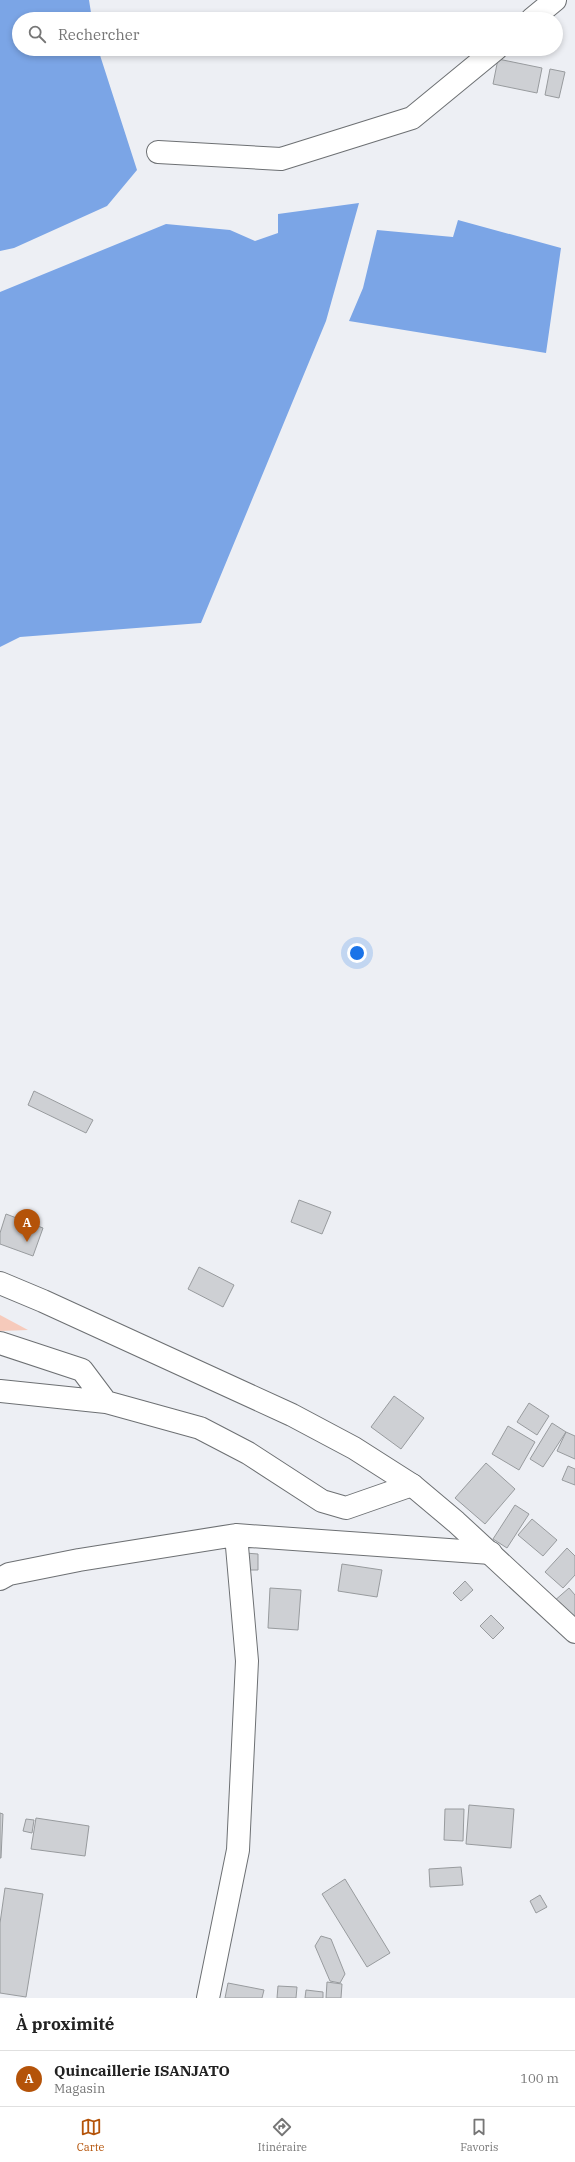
<!DOCTYPE html>
<html lang="fr">
<meta charset="utf-8">
<style>
:root{--surface:#fff;--page:#f6f6f6;--text:#222;--muted:#767676;--line:#e0e0e0;--accent:#b45309}
body{margin:0;font-family:"IBM Plex Serif",serif;background:var(--page);color:var(--text)}
.you{position:absolute;left:357px;top:953px;width:14px;height:14px;margin:-10px;border:3px solid #fff;border-radius:50%;background:#1a73e8;box-shadow:0 0 0 6px #1a73e833}
.badge{display:grid;place-items:center;width:26px;height:26px;border-radius:50%;background:var(--accent);color:#fff;font-size:13px;font-weight:700}
.pin{position:absolute;translate:-50% -33px;filter:drop-shadow(0 1px 2px #0008)}
.pin::after{content:'';position:absolute;top:21px;width:14px;height:12px;background:inherit;clip-path:polygon(0 0,100% 0,50% 100%)}
.list{margin:0;padding:0;list-style:none}
h2{display:flex;justify-content:space-between;align-items:center;height:52px;margin:0;padding:0 16px;font-size:17px}
h2 small{font-size:13px;font-weight:400;color:var(--muted)}
.list li{display:grid;grid-template-columns:26px 1fr auto;gap:12px;align-items:center;box-sizing:border-box;height:56px;padding:0 16px;border-top:1px solid var(--line)}
.list b{display:block;font-size:15px;white-space:nowrap}
.list p{margin:0;font-size:13px;white-space:nowrap;color:var(--muted)}
.list em{font-size:13px;font-style:normal;color:var(--muted)}
.icon{flex:none;width:22px;height:22px;fill:none;stroke:currentColor;stroke-width:2;stroke-linecap:round;stroke-linejoin:round}
.map{position:relative;flex:none;width:575px;height:1998px;overflow:hidden}
.search{position:absolute;background:var(--surface);box-shadow:0 2px 6px #0003;left:12px;right:12px;top:12px;height:44px;display:flex;align-items:center;gap:10px;box-sizing:border-box;padding:0 14px;border-radius:22px;color:var(--muted);font-size:15px}
.sheet{height:108px;background:var(--surface)}
nav{display:flex;justify-content:space-around;align-items:center;box-sizing:border-box;height:56px;border-top:1px solid var(--line);background:var(--surface);font-size:11px;color:var(--muted)}
nav a{display:grid;justify-items:center;gap:2px}
nav .on{color:var(--accent)}
.map>svg:first-child{display:block}
</style>
<div class="map">
<svg width="575" height="1998" viewBox="0 0 575 1998">
<rect width="100%" height="100%" fill="#edeff4"/>
<!-- green -->
<path fill="#f6cabb" d="M 0,1315 L 28,1330 L 0,1331 Z"/>
<!-- water -->
<path fill="#7ba5e6" d="M 0,0 L 89,0 L 92,19 L 19,19 L 19,49 L 98,49 L 137,170 L 107,206 L 14,248 L 0,251 Z
M 359,203 L 326,321 L 201,623 L 20,637 L 0,647 L 0,292 L 166,224 L 230,230 L 255,241 L 278,233 L 278,214 Z
M 458,220 L 561,248 L 546,353 L 349,321 L 363,288 L 377,230 L 453,237 Z"/>
<!-- building -->
<path fill="#ced0d4" stroke="#989b9e" d="M 498,59 L 542,68 L 537,93 L 493,84 Z
M 550,69 L 565,72 L 559,98 L 545,95 Z
M 34,1091 L 93,1120 L 86,1133 L 28,1105 Z
M 299,1200 L 331,1212 L 322,1234 L 291,1222 Z
M 6,1214 L 43,1228 L 33,1256 L 0,1244 L 0,1233 Z
M 199,1267 L 234,1285 L 223,1307 L 188,1289 Z
M 394,1396 L 424,1418 L 401,1449 L 371,1427 Z
M 529,1403 L 549,1416 L 537,1435 L 517,1422 Z
M 552,1423 L 566,1432 L 543,1467 L 530,1459 Z
M 508,1426 L 535,1442 L 519,1470 L 492,1454 Z
M 566,1432 L 575,1436 L 575,1459 L 557,1451 Z
M 486,1463 L 515,1489 L 485,1524 L 455,1498 Z
M 568,1466 L 575,1469 L 575,1485 L 562,1480 Z
M 515,1505 L 529,1514 L 507,1548 L 493,1539 Z
M 532,1519 L 557,1540 L 543,1556 L 518,1535 Z
M 567,1548 L 575,1556 L 575,1575 L 563,1588 L 545,1572 Z
M 245,1553 L 258,1554 L 258,1570 L 244,1570 Z
M 342,1564 L 382,1570 L 377,1597 L 338,1591 Z
M 465,1581 L 473,1590 L 461,1601 L 453,1593 Z
M 270,1588 L 301,1590 L 298,1630 L 268,1628 Z
M 569,1588 L 575,1595 L 575,1623 L 553,1602 Z
M 491,1615 L 504,1628 L 493,1639 L 480,1626 Z
M 469,1805 L 514,1809 L 511,1848 L 466,1844 Z
M 445,1809 L 464,1809 L 463,1841 L 444,1840 Z
M 0,1813 L 3,1814 L 1,1858 L 0,1858 Z
M 36,1818 L 89,1826 L 85,1856 L 31,1849 Z
M 26,1819 L 34,1820 L 32,1833 L 23,1831 Z
M 461,1867 L 463,1885 L 430,1887 L 429,1869 Z
M 345,1879 L 390,1953 L 367,1967 L 322,1894 Z
M 5,1888 L 43,1894 L 26,1997 L 0,1993 L 0,1923 Z
M 540,1895 L 547,1907 L 536,1913 L 530,1901 Z
M 321,1936 L 331,1939 L 345,1974 L 340,1983 L 330,1981 L 315,1946 Z
M 327,1982 L 342,1984 L 341,1998 L 326,1998 Z
M 228,1983 L 264,1990 L 262,1998 L 225,1998 Z
M 278,1986 L 297,1987 L 296,1998 L 277,1998 Z
M 306,1990 L 323,1992 L 323,1998 L 305,1998 Z"/>
<g fill="none" stroke-linecap="round" stroke-linejoin="round">
<!-- minor casing -->
<g stroke="#6d7073" stroke-width="24">
<path id="minor" d="M 532,19 L 555,0
M 158,152 L 281,159 L 412,118 L 496,49
M 0,1343 L 82,1370 L 106,1402
M 0,1391 L 106,1402 L 200,1428 L 248,1453 L 322,1501 L 346,1508 L 412,1485
M 0,1579 L 9,1574 L 79,1560 L 236,1535 L 491,1553
M 208,1998 L 238,1850 L 247,1661 L 236,1535"/>
</g>
<!-- major casing -->
<g stroke="#6d7073" stroke-width="24">
<path id="major" d="M 0,1283 L 43,1301 L 292,1415 L 354,1448 L 412,1485 L 456,1522 L 575,1632"/>
</g>
<!-- minor -->
<use href="#minor" stroke="#fff" stroke-width="22"/>
<!-- major -->
<use href="#major" stroke="#fff" stroke-width="22"/>
</g>
</svg>
<div class="you"></div>
<div class="pin badge" style="left:27px;top:1242px">A</div>
<div class="search"><svg class="icon" aria-label="search" viewBox="0 0 24 24"><circle cx="10" cy="10" r="6"/><path d="M15 15l6 6"/></svg>Rechercher</div>
</div>
<section class="sheet">
<h2>À proximité<small></small></h2>
<ul class="list">
<li><span class="badge">A</span><div><b>Quincaillerie ISANJATO</b><p>Magasin</p></div><em>100 m</em></li>
</ul>
</section>
<nav>
<a class="on"><svg class="icon" aria-label="map" viewBox="0 0 24 24"><path d="M3 6l6-2 6 2 6-2v14l-6 2-6-2-6 2zM9 4v14M15 6v14"/></svg>Carte</a>
<a><svg class="icon" aria-label="directions" viewBox="0 0 24 24"><path d="M12 3l9 9-9 9-9-9zM9 14v-3h6M13 9l2 2-2 2"/></svg>Itinéraire</a>
<a><svg class="icon" aria-label="saved" viewBox="0 0 24 24"><path d="M7 4h10v16l-5-4-5 4z"/></svg>Favoris</a>
</nav>
